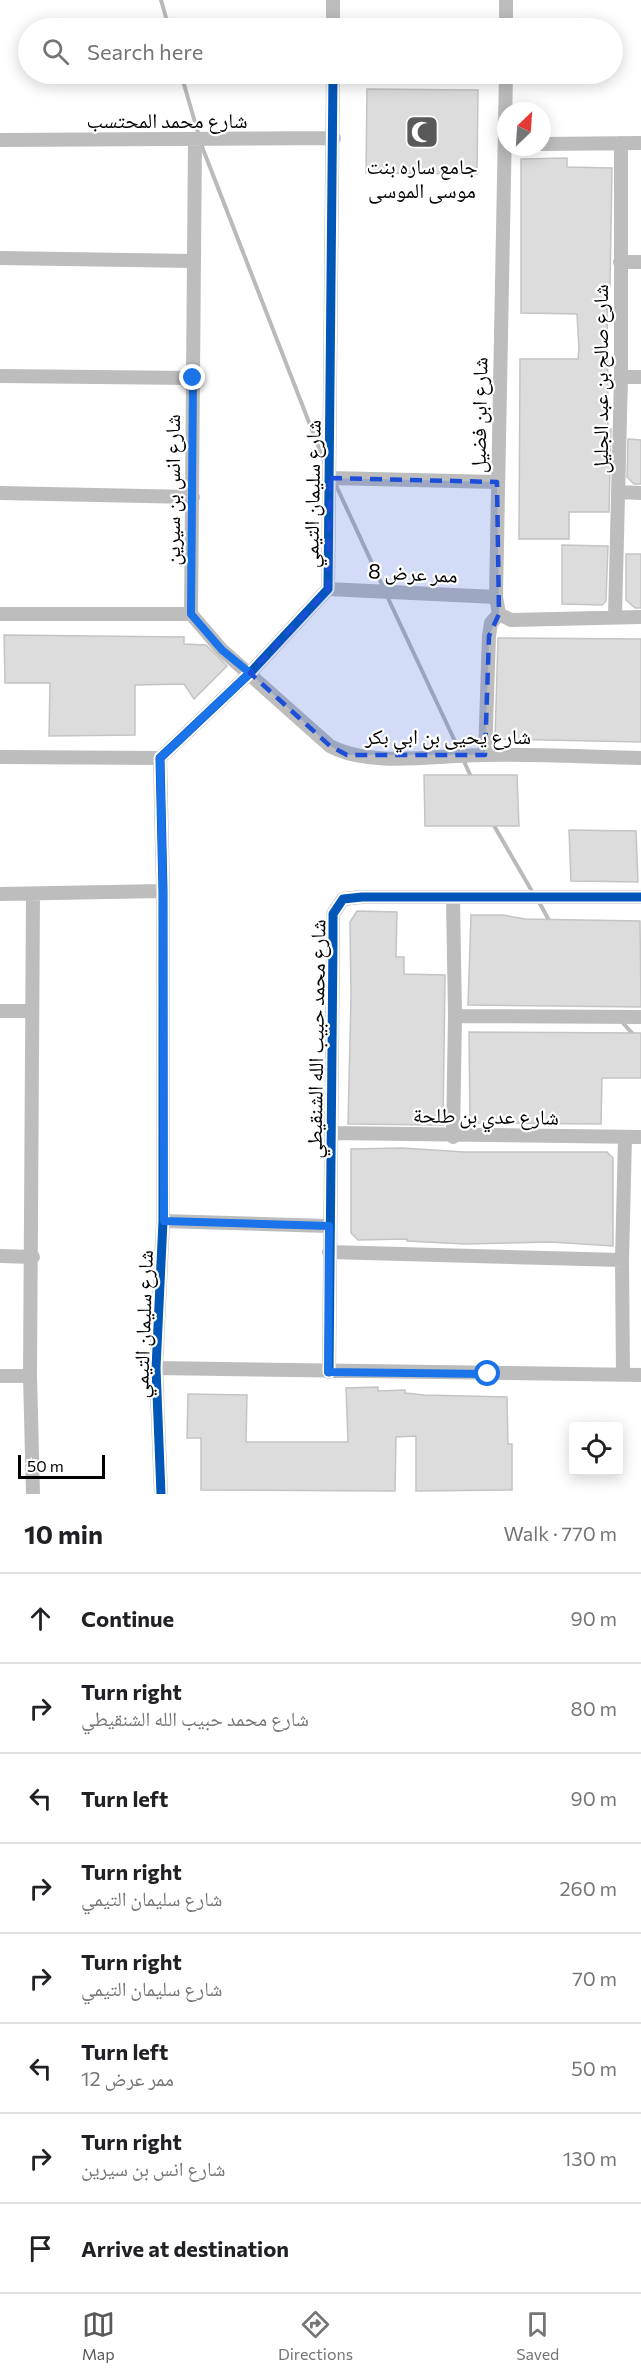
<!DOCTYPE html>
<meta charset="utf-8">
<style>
:root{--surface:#fff;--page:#f6f6f6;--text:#202124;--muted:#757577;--line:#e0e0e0;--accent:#595959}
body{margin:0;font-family:Commissioner,"Noto Naskh Arabic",sans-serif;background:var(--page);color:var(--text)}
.controls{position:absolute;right:18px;bottom:18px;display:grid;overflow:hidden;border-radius:6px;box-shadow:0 3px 15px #0003}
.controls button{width:54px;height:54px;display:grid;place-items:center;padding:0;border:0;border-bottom:2px solid var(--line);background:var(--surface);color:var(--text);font:30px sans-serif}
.compass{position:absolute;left:497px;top:102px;width:54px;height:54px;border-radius:50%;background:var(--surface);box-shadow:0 3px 15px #0003;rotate:25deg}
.scale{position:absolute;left:18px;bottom:15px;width:87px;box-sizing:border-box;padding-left:6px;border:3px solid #000;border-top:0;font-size:16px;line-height:21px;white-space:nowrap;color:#000;-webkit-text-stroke:4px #fff;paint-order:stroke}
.stop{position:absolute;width:18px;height:18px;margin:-14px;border:4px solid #1a73e8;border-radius:50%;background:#fff}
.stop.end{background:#1a73e8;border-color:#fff;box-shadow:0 2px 6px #0008}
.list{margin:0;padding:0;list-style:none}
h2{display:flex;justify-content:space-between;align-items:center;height:78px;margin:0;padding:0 24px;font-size:26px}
h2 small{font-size:20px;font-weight:400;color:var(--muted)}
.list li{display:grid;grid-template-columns:39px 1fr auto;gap:18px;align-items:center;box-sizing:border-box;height:90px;padding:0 24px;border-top:2px solid var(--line)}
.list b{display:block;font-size:22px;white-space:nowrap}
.list p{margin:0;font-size:20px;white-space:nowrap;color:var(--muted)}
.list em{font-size:20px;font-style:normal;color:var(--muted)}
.icon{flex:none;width:33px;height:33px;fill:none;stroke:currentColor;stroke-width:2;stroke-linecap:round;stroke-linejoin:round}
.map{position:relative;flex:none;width:641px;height:1494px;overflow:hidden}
.search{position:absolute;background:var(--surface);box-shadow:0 3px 15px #0003;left:18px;right:18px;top:18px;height:66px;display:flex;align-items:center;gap:15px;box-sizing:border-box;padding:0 21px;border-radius:33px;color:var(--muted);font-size:22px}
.sheet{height:798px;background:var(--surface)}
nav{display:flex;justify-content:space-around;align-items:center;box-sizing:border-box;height:84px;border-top:2px solid var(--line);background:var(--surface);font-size:16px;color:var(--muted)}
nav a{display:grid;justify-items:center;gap:3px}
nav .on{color:var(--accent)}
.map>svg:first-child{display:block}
</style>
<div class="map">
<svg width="641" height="1494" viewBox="0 0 641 1494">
<rect width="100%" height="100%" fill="#fff"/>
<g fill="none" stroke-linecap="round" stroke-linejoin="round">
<!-- stream -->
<path stroke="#bababa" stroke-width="4" d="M 161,0 L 169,28
M 181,74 L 199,136
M 201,144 L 324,461
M 334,481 L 384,589
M 387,596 L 460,752
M 463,759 L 472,779
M 493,824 L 533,893
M 539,902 L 551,924
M 622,1022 L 641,1043"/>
</g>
<!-- building -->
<path fill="#dcdcdc" stroke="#c4c4c4" stroke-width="1.5" d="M 367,89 L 478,90 L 477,174 L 366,173 Z
M 567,158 L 567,167 L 612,168 L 610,287 L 607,287 L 608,429 L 611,429 L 609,512 L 569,512 L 569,539 L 519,539 L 520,359 L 578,359 L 579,349 L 577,314 L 521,313 L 521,159 Z
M 628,439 L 641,440 L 641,484 L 634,484 L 627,477 Z
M 562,545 L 608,546 L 606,601 L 602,605 L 562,604 Z
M 626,554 L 641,554 L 641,608 L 635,608 L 626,600 Z
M 4,635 L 184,637 L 184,644 L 206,645 L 227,666 L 194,699 L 184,684 L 135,685 L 135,735 L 49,736 L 50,683 L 5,683 Z
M 498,638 L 641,639 L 641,742 L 495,739 Z
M 424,775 L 517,775 L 519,826 L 425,826 Z
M 569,830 L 636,831 L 638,882 L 571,881 Z
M 357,911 L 397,912 L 396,957 L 404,957 L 404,974 L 445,975 L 443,1125 L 348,1124 L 351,997 L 350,922 Z
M 471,915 L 503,915 L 525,919 L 640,921 L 641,1007 L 468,1005 Z
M 469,1032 L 641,1033 L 641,1078 L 602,1078 L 601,1124 L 470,1123 Z
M 402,1148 L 464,1152 L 607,1152 L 613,1158 L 613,1246 L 551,1242 L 465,1244 L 407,1241 L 407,1239 L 358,1240 L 351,1233 L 351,1149 Z
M 378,1387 L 378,1391 L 405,1390 L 405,1393 L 424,1395 L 507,1397 L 508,1444 L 512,1444 L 512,1490 L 416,1491 L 416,1436 L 396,1437 L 395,1491 L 201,1490 L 201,1438 L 187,1438 L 188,1394 L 247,1395 L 246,1442 L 348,1442 L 346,1388 Z"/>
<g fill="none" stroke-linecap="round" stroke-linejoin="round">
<!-- minor -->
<path stroke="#bdbdbd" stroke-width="14" d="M 333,0 L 333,28
M 506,28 L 506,0
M 506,74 L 496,597 L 499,614 L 511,620 L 641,617
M 0,140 L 334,138
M 542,144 L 641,143
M 0,258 L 193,261
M 620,262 L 641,262
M 0,376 L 193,378
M 621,377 L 641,377
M 330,478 L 497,482
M 619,492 L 641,493
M 0,493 L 193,497
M 328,589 L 496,597
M 0,614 L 191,614 L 195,140
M 191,614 L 222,650 L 330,746 C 371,768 437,755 484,755 C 536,754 589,757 641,758
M 615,616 L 621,377 L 621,143
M 485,755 L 489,636 L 491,623 L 499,614
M 0,757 L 160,758
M 0,894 L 163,891
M 0,1011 L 31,1011
M 455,1016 L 641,1017
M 331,1133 L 641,1137
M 453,1137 L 455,1016 L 453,898
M 163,1221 L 329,1226
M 329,1252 L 622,1260
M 0,1256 L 33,1257
M 156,1368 L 641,1375
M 329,1372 L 333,941 L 333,914 L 343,899 L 362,897 L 641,897
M 623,1375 L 622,1260 L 625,1137
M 0,1376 L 30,1376
M 33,1494 L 30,1376 L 33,895
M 161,1494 L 156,1368 L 163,1221 L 163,891 L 160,758 L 250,673 L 328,589 L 333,74"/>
<!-- cycleway casing -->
<g stroke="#fff" stroke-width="13">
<path id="cycleway" d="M 329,1372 L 333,941 L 333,914 L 343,899 L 362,897 L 641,897
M 161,1494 L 156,1368 L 163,1221 L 163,891 L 160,758 L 250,673 L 328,589 L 333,74"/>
</g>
<!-- cycleway -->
<use href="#cycleway" stroke="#0057b8" stroke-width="9"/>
</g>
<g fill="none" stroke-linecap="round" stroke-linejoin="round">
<!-- route -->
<path stroke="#1a73e8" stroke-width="8" d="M 193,378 L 191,614 L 222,650 L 250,673 L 160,758 L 163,891 L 164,1221 L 329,1226 L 328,1372 L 488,1374"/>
</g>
<!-- marked area -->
<path fill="#1d4ed8" fill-opacity="0.2" stroke="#1d4ed8" stroke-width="4.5" stroke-dasharray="12 8" stroke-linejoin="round" d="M 330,478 L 497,482 L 499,614 L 489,636 L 485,755 L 347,755 L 330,746 L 250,673 L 328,589 Z"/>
<!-- icons -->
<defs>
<g id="mosque-square" transform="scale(1.725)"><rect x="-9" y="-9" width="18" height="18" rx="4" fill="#595959" stroke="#fff"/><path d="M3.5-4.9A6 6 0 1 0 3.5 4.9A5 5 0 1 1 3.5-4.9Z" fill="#fff"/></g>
</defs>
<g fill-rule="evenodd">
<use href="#mosque-square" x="422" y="132"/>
</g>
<g text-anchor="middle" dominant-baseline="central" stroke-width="4.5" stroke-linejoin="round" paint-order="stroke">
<!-- street labels -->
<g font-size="21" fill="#000" stroke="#fff">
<text x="167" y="119">شارع محمد المحتسب</text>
<text transform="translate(599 379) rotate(-90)">شارع صالح بن عبد الجليل</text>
<text transform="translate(478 415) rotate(-89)">شارع ابن فضيل</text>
<text transform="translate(171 490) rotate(-90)">شارع انس بن سيرين</text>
<text transform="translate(311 494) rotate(-89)">شارع سليمان التيمي</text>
<text transform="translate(413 572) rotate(3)">ممر عرض 8</text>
<text x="448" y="735">شارع يحيى بن ابي بكر</text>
<text transform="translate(315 1039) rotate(-89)">شارع محمد حبيب الله الشنقيطي</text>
<text transform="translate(486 1115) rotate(1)">شارع عدي بن طلحة</text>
<text transform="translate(142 1324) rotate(-88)">شارع سليمان التيمي</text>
</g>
<!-- poi labels -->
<g font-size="21" fill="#000" stroke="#fff">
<text x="422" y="165">جامع ساره بنت<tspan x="422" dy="24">موسى الموسى</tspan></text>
</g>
</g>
</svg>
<div class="controls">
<button><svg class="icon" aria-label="locate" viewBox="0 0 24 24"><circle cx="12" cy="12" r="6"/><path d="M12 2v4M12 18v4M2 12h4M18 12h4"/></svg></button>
</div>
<svg class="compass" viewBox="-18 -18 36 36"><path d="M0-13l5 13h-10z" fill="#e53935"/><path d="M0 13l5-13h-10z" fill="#757577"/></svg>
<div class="scale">50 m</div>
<div class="stop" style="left:488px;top:1374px"></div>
<div class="stop end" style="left:193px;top:378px"></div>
<div class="search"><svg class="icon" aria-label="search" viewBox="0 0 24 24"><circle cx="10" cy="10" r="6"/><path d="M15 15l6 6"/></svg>Search here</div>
</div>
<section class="sheet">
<h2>10 min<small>Walk · 770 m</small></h2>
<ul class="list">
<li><svg class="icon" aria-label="ahead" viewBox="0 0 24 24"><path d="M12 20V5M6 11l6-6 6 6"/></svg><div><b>Continue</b></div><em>90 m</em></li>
<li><svg class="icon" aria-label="right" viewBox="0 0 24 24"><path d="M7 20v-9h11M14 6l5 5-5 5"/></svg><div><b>Turn right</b><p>شارع محمد حبيب الله الشنقيطي</p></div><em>80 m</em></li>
<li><svg class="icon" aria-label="left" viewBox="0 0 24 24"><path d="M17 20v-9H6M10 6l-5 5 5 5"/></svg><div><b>Turn left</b></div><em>90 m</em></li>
<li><svg class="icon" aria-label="right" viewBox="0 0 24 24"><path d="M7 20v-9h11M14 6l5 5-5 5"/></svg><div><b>Turn right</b><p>شارع سليمان التيمي</p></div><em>260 m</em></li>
<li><svg class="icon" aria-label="right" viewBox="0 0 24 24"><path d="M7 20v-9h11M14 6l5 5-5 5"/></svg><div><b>Turn right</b><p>شارع سليمان التيمي</p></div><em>70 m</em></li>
<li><svg class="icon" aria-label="left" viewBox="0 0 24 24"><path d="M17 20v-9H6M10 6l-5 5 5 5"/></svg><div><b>Turn left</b><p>ممر عرض 12</p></div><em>50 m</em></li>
<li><svg class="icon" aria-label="right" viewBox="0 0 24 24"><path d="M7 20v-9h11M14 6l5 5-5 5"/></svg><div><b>Turn right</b><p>شارع انس بن سيرين</p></div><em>130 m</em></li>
<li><svg class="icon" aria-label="arrive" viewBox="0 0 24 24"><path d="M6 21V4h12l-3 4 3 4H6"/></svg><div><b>Arrive at destination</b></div></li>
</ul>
</section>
<nav>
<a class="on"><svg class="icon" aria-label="map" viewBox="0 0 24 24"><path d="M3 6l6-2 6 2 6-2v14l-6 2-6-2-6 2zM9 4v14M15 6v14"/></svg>Map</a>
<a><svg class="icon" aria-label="directions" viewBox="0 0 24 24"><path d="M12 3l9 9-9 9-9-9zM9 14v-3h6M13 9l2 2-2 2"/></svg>Directions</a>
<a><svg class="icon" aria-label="saved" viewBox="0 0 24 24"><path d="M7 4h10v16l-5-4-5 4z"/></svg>Saved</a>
</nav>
